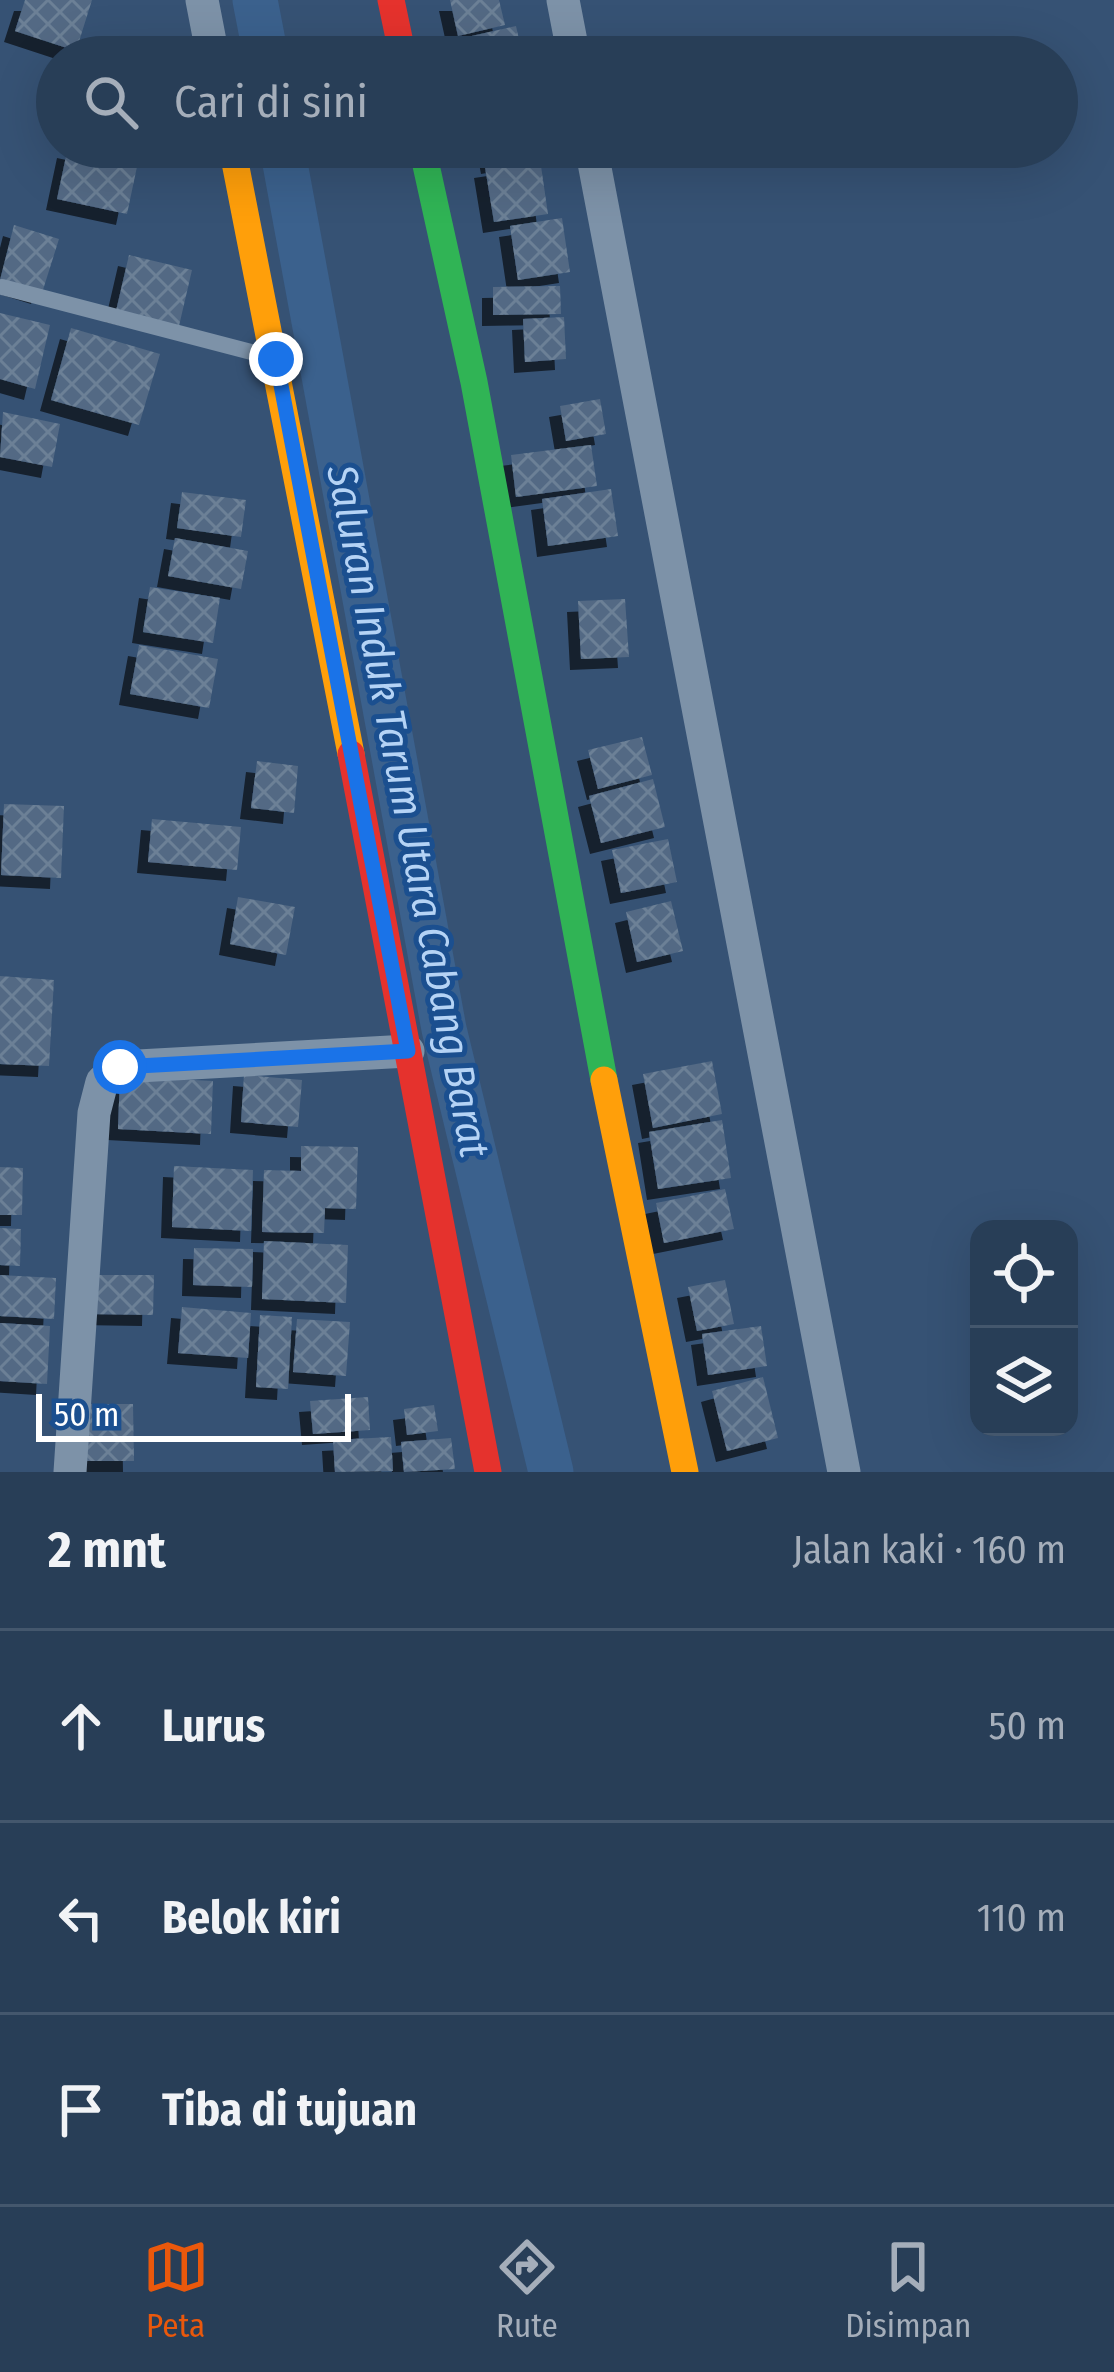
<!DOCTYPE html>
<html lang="id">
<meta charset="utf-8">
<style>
:root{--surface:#283e57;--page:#30455d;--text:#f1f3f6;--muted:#a5aeba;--line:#44576d;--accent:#ea580c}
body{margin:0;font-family:"Fira Sans Condensed",sans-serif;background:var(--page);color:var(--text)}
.controls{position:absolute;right:36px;bottom:36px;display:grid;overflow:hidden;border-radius:24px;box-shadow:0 12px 48px #0002}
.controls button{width:108px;height:108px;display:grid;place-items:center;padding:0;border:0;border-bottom:3px solid var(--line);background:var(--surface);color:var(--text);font:60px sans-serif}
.scale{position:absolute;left:36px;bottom:30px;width:315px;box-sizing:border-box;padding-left:12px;border:6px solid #fff;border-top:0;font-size:33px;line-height:42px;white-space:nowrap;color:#fff;-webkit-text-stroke:9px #1b4f8f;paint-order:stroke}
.stop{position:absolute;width:36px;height:36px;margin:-27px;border:9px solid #1a73e8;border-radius:50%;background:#fff}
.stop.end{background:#1a73e8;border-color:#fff;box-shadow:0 3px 12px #0008}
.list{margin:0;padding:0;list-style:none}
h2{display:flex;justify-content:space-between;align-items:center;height:156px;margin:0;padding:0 48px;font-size:51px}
h2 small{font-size:39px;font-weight:400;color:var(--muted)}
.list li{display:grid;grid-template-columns:78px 1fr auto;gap:36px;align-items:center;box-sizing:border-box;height:192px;padding:0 48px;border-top:3px solid var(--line)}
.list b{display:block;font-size:45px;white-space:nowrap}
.list em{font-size:39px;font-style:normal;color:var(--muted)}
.icon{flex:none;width:66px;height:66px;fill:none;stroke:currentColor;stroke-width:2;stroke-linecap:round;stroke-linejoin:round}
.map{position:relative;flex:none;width:1114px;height:1472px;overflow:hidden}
.search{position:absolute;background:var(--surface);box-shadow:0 12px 48px #0002;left:36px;right:36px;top:36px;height:132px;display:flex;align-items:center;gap:30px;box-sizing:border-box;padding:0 42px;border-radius:66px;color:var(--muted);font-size:45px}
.sheet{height:732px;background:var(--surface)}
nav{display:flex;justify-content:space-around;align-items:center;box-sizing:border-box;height:168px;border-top:3px solid var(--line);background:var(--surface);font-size:33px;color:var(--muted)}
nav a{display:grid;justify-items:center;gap:6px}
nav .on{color:var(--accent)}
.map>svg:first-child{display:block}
</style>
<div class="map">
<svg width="1114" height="1472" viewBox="0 0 1114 1472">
<defs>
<pattern id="building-cross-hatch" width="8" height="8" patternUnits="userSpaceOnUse" patternTransform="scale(3)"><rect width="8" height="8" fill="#526984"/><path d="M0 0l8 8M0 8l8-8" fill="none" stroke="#6c8096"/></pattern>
<filter id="shadow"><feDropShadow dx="-11" dy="11" stdDeviation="0" flood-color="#0009"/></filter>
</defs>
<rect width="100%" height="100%" fill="#365274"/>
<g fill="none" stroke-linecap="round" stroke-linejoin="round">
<!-- canal -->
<path stroke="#3b618d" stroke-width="45" d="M 255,0 L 266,57
M 282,147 L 444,1029 L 551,1472"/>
</g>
<!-- building -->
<path fill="url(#building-cross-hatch)" filter="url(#shadow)" d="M 25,0 L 92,0 L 76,51 L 15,31 Z
M 450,0 L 499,0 L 505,25 L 458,36 Z
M 516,26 L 523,57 L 458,57 L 454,40 Z
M 68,147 L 138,162 L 127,214 L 57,199 Z
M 489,147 L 537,147 L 538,155 L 492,163 Z
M 540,159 L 548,214 L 494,222 L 485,167 Z
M 562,218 L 570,272 L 518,280 L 510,226 Z
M 14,225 L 59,239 L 42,293 L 0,280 Z
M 129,255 L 192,270 L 179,326 L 116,311 Z
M 560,286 L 561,314 L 493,315 L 493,287 Z
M 0,313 L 50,325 L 35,389 L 0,379 Z
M 564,317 L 566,359 L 525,362 L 523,319 Z
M 71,328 L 160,354 L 139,425 L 51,400 Z
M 600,399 L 606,434 L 566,441 L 560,406 Z
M 3,412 L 60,424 L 52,467 L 0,457 Z
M 591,445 L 597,486 L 516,497 L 511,455 Z
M 611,489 L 618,536 L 548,546 L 542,499 Z
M 182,492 L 246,500 L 241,537 L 177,528 Z
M 175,538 L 248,551 L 241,589 L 168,576 Z
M 150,587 L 220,598 L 213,643 L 143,632 Z
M 625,599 L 629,657 L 581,659 L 578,601 Z
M 139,645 L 218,659 L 209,708 L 130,694 Z
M 642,737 L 652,775 L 598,789 L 588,750 Z
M 257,761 L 298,766 L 294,813 L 251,808 Z
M 653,779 L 665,827 L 601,843 L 589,796 Z
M 4,804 L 64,806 L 61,878 L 1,875 Z
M 152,819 L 241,827 L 237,870 L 148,862 Z
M 668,839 L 677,882 L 621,893 L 612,850 Z
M 238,897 L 295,907 L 286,955 L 230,944 Z
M 671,901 L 683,951 L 637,962 L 626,912 Z
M 0,976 L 54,980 L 49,1066 L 0,1064 Z
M 712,1061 L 722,1114 L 653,1128 L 643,1074 Z
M 244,1075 L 302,1080 L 298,1127 L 241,1122 Z
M 120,1076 L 213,1081 L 211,1134 L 118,1129 Z
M 722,1120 L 731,1178 L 658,1189 L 649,1132 Z
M 301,1146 L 358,1147 L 356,1209 L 325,1208 L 324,1233 L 262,1232 L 264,1170 L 301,1171 Z
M 174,1166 L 253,1170 L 251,1231 L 172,1227 Z
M 0,1167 L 23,1168 L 22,1215 L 0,1215 Z
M 725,1189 L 734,1229 L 664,1243 L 656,1203 Z
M 0,1228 L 21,1229 L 20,1266 L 0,1265 Z
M 264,1241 L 348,1245 L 346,1303 L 262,1299 Z
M 194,1248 L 253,1249 L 252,1287 L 193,1285 Z
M 0,1275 L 56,1278 L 54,1319 L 0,1316 Z
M 90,1275 L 154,1275 L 153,1315 L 89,1314 Z
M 725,1280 L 734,1324 L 697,1331 L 688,1287 Z
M 182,1307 L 251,1313 L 248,1358 L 178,1353 Z
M 260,1315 L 292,1317 L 288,1389 L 256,1387 Z
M 297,1319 L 350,1322 L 346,1376 L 293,1372 Z
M 0,1323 L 50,1326 L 47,1384 L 0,1381 Z
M 761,1326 L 767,1366 L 708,1375 L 702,1334 Z
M 763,1377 L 778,1438 L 727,1451 L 712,1391 Z
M 368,1397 L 370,1430 L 313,1434 L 310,1401 Z
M 83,1404 L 133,1404 L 134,1461 L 83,1461 Z
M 434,1405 L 438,1431 L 407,1435 L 404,1409 Z
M 391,1437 L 393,1471 L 335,1472 L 333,1440 Z
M 451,1438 L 455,1469 L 404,1472 L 401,1442 Z"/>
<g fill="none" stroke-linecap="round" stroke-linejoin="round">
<!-- lane -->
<path stroke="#7d92a8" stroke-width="16" d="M 2,287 L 270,357"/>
<!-- street -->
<path stroke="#7d92a8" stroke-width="33" d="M 202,0 L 213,57
M 563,0 L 574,57
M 591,147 L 844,1472
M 70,1472 L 94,1113 L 102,1082 L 120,1067 L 408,1051"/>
<!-- fast -->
<path stroke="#30b455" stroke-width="27" d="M 422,147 L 474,382 L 604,1080"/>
<!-- slow -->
<path stroke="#ff9f0a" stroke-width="27" d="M 232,147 L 351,754
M 604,1080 L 685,1472"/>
<!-- jam -->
<path stroke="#e5322d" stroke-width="27" d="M 391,0 L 403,57
M 351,754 L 488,1472"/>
</g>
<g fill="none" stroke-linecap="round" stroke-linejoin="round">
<!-- route -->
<path stroke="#1a73e8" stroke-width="15" d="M 120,1067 L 408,1051 L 276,359"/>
</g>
<g text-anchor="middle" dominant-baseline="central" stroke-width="10" stroke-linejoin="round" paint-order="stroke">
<!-- water labels -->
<g font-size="42" font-style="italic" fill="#b5d3f5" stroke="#1b4f8f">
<text transform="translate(408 811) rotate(79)">Saluran Induk Tarum Utara Cabang Barat</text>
</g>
</g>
</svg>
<div class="controls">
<button><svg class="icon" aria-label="locate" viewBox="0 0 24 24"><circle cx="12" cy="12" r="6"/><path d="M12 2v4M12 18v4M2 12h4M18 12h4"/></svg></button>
<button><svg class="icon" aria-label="layers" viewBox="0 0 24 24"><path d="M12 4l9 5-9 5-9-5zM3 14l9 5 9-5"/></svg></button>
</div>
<div class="scale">50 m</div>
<div class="stop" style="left:120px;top:1067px"></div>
<div class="stop end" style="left:276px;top:359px"></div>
<div class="search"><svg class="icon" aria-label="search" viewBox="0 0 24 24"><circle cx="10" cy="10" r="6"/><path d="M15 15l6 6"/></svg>Cari di sini</div>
</div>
<section class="sheet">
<h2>2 mnt<small>Jalan kaki · 160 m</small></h2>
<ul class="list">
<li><svg class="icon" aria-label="ahead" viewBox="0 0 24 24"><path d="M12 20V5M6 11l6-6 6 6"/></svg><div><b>Lurus</b></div><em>50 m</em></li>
<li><svg class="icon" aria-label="left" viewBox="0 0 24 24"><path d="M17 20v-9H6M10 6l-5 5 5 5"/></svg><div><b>Belok kiri</b></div><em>110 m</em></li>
<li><svg class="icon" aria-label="arrive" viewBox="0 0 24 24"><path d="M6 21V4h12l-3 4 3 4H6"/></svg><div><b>Tiba di tujuan</b></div></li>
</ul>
</section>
<nav>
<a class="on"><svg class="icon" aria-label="map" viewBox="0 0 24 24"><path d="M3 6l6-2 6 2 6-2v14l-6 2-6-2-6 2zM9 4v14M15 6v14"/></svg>Peta</a>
<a><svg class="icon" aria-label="directions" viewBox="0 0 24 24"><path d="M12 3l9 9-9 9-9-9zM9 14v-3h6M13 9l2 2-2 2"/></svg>Rute</a>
<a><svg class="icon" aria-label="saved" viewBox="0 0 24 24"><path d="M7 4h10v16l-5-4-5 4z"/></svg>Disimpan</a>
</nav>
